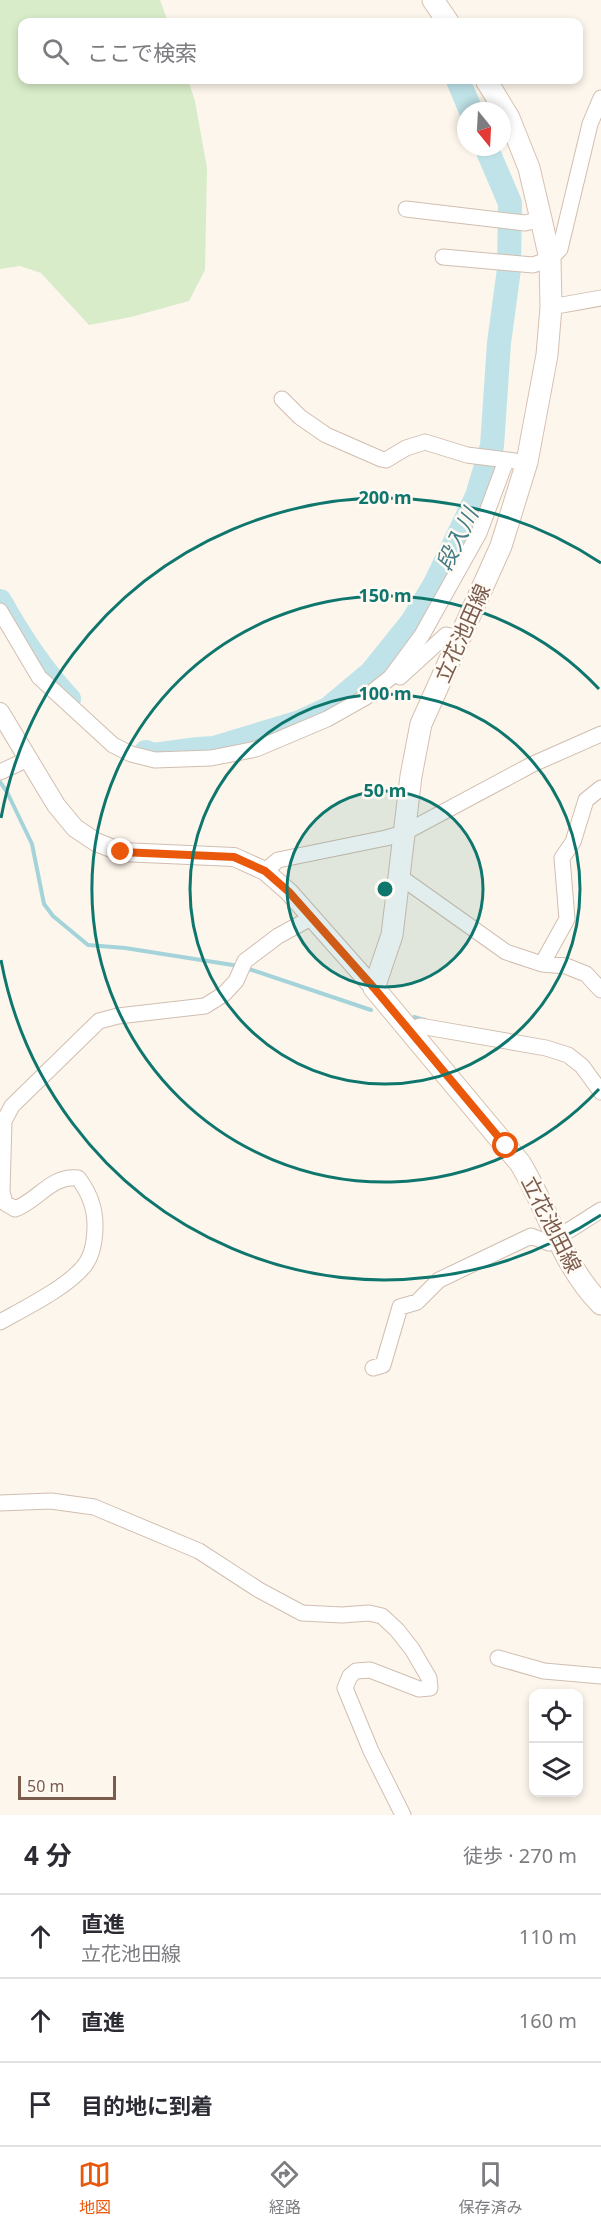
<!DOCTYPE html>
<html lang="ja">
<meta charset="utf-8">
<style>
:root{--surface:#fff;--page:#f2f2f3;--text:#2b2b33;--muted:#7c7c81;--line:#e1e1e2;--accent:#ea580c}
body{margin:0;font-family:"Noto Sans","Noto Sans JP",sans-serif;background:var(--page);color:var(--text)}
.controls{position:absolute;right:18px;bottom:18px;display:grid;overflow:hidden;border-radius:12px;box-shadow:0 3px 9px #0003}
.controls button{width:54px;height:54px;display:grid;place-items:center;padding:0;border:0;border-bottom:2px solid var(--line);background:var(--surface);color:var(--text);font:30px sans-serif}
.compass{position:absolute;left:457px;top:102px;width:54px;height:54px;border-radius:50%;background:var(--surface);box-shadow:0 3px 9px #0003;rotate:162deg}
.scale{position:absolute;left:18px;bottom:15px;width:98px;box-sizing:border-box;padding-left:6px;border:3px solid #7a5c4d;border-top:0;font-size:16px;line-height:21px;white-space:nowrap;color:#7a5c4d;-webkit-text-stroke:4px #fffaf3;paint-order:stroke}
.stop{position:absolute;width:18px;height:18px;margin:-14px;border:4px solid #ea580c;border-radius:50%;background:#fff}
.stop.end{background:#ea580c;border-color:#fff;box-shadow:0 2px 6px #0008}
.list{margin:0;padding:0;list-style:none}
h2{display:flex;justify-content:space-between;align-items:center;height:78px;margin:0;padding:0 24px;font-size:26px}
h2 small{font-size:20px;font-weight:400;color:var(--muted)}
.list li{display:grid;grid-template-columns:39px 1fr auto;gap:18px;align-items:center;box-sizing:border-box;height:84px;padding:0 24px;border-top:2px solid var(--line)}
.list b{display:block;font-size:22px;white-space:nowrap}
.list p{margin:0;font-size:20px;white-space:nowrap;color:var(--muted)}
.list em{font-size:20px;font-style:normal;color:var(--muted)}
.icon{flex:none;width:33px;height:33px;fill:none;stroke:currentColor;stroke-width:2;stroke-linecap:round;stroke-linejoin:round}
.map{position:relative;flex:none;width:601px;height:1815px;overflow:hidden}
.search{position:absolute;background:var(--surface);box-shadow:0 3px 9px #0003;left:18px;right:18px;top:18px;height:66px;display:flex;align-items:center;gap:15px;box-sizing:border-box;padding:0 21px;border-radius:12px;color:var(--muted);font-size:22px}
.sheet{height:330px;background:var(--surface)}
nav{display:flex;justify-content:space-around;align-items:center;box-sizing:border-box;height:84px;border-top:2px solid var(--line);background:var(--surface);font-size:16px;color:var(--muted)}
nav a{display:grid;justify-items:center;gap:3px}
nav .on{color:var(--accent)}
.map>svg:first-child{display:block}
</style>
<div class="map">
<svg width="601" height="1815" viewBox="0 0 601 1815">
<rect width="100%" height="100%" fill="#fdf6ec"/>
<!-- green -->
<path fill="#d8ecc9" d="M 0,0 L 160,0 L 168,22 L 22,22 L 22,80 L 188,80 L 195,101 L 207,168 L 205,270 L 189,301 L 131,317 L 89,325 L 41,273 L 20,266 L 0,269 Z"/>
<g fill="none" stroke-linecap="round" stroke-linejoin="round">
<!-- stream -->
<path stroke="#a5d3da" stroke-width="4" d="M 0,782 L 7,792 L 32,844 L 44,904 L 53,916 L 88,945 L 125,948 L 239,966
M 246,968 L 371,1010
M 414,1017 L 425,1020"/>
<!-- river -->
<path stroke="#bfe3e8" stroke-width="24" d="M 458,80 L 471,111
M 0,601 C 20,637 41,669 69,699
M 146,752 L 153,755 L 198,749 L 214,748 L 300,722 L 328,709 L 371,673 L 412,622 L 435,584 L 477,496 L 492,446 L 499,343 L 509,269 L 510,203 L 486,147"/>
<!-- minor casing -->
<g stroke="#d1beb0" stroke-width="17">
<path id="minor" d="M 406,209 L 525,223 L 541,219
M 443,257 L 533,265 L 550,259 L 560,249 L 590,124 L 601,98
M 551,307 L 601,298
M 282,399 L 300,417 L 326,435 L 381,459 L 386,460 L 406,448 L 425,442 L 467,455 L 515,461
M 0,611 L 39,677 L 113,745 L 131,754 L 155,760 L 211,758 L 256,749 L 327,719 L 366,697 L 391,677 L 422,635 L 479,533 L 506,461
M 400,677 L 446,635 L 461,638
M 0,772 L 28,759
M 265,871 L 278,860 L 386,838 L 404,833 L 533,764 L 601,734
M 399,876 L 506,952 L 542,964 L 566,966 L 586,974 L 601,990
M 542,964 L 567,919 L 562,858 L 573,842 L 586,800 L 601,788
M 409,1030 L 420,1026 L 546,1048 L 568,1055 L 582,1066 L 601,1092
M 0,1322 C 25,1308 68,1287 85,1265 C 93,1254 95,1238 95,1225 C 95,1207 89,1192 78,1178 C 51,1175 39,1200 15,1209 L 5,1203 L 2,1192 L 4,1121 L 12,1106 L 99,1021 L 118,1016 L 205,1006 L 224,994 L 236,981 L 245,961 L 278,936 L 311,918
M 373,1368 L 383,1365 L 400,1307 L 417,1302 L 439,1280 L 531,1236 L 549,1243 L 601,1210
M 0,1503 L 51,1501 L 94,1507 L 199,1551 L 259,1590 L 302,1613 L 342,1615 L 369,1613 L 382,1616 L 397,1630 L 412,1649 L 429,1678 L 430,1688 L 419,1689 L 370,1670 L 356,1671 L 350,1676 L 345,1688 L 371,1751 L 403,1815
M 498,1658 L 544,1671 L 601,1676"/>
</g>
<!-- tertiary casing -->
<g stroke="#d1beb0" stroke-width="20">
<path id="tertiary" d="M 0,712 L 56,805 L 75,828 L 96,842 L 121,852 L 234,857 L 265,871 L 289,892 L 374,988"/>
</g>
<!-- secondary casing -->
<g stroke="#d6c0b0" stroke-width="23">
<path id="secondary" d="M 433,0 L 448,22
M 486,80 L 509,118 L 529,168 L 541,219 L 550,259 L 551,307 L 547,355 L 527,462 L 501,546 L 421,724 L 411,776 L 392,935 L 374,988 L 520,1163 C 548,1209 562,1265 601,1304"/>
</g>
<!-- minor -->
<use href="#minor" stroke="#fff" stroke-width="15"/>
<!-- tertiary -->
<use href="#tertiary" stroke="#fff" stroke-width="18"/>
<!-- secondary -->
<use href="#secondary" stroke="#fff" stroke-width="21"/>
</g>
<g fill="none" stroke-linecap="round" stroke-linejoin="round">
<!-- route -->
<path stroke="#ea580c" stroke-width="8" d="M 121,852 L 234,857 L 265,871 L 289,892 L 374,988 L 506,1146"/>
</g>
<!-- distance rings -->
<circle cx="385" cy="889" r="98" fill="#0f766e" fill-opacity=".12"/>
<g fill="none" stroke="#0f766e" stroke-width="3">
<circle cx="385" cy="889" r="98"/>
<circle cx="385" cy="889" r="195"/>
<path d="M599 1089A293 293 0 1 1 599 689"/>
<path d="M601 1215A391 391 0 0 1 1 960M1 818A391 391 0 0 1 601 563"/>
</g>
<g text-anchor="middle" dominant-baseline="central" stroke-width="5" stroke-linejoin="round" paint-order="stroke">
<!-- street labels -->
<g font-size="21" fill="#7a5c4d" stroke="#fffaf3">
<text transform="translate(462 633) rotate(-66)">立花池田線</text>
<text transform="translate(552 1224) rotate(63)">立花池田線</text>
</g>
<!-- water labels -->
<g font-size="22" font-style="italic" fill="#437c86" stroke="#fffaf3">
<text transform="translate(456 539) rotate(-64)">段入川</text>
</g>
</g>
<circle cx="385" cy="889" r="9" fill="#0f766e" stroke="#fffaf3" stroke-width="3"/>
<g font-size="18" text-anchor="middle" font-weight="bold" fill="#0f766e" stroke="#fffaf3" stroke-width="5" stroke-linejoin="round" paint-order="stroke">
<text x="385" y="504">200 m</text>
<text x="385" y="602">150 m</text>
<text x="385" y="700">100 m</text>
<text x="385" y="797">50 m</text>
</g>
</svg>
<div class="controls">
<button><svg class="icon" aria-label="locate" viewBox="0 0 24 24"><circle cx="12" cy="12" r="6"/><path d="M12 2v4M12 18v4M2 12h4M18 12h4"/></svg></button>
<button><svg class="icon" aria-label="layers" viewBox="0 0 24 24"><path d="M12 4l9 5-9 5-9-5zM3 14l9 5 9-5"/></svg></button>
</div>
<svg class="compass" viewBox="-18 -18 36 36"><path d="M0-13l5 13h-10z" fill="#e53935"/><path d="M0 13l5-13h-10z" fill="#7c7c81"/></svg>
<div class="scale">50 m</div>
<div class="stop" style="left:506px;top:1146px"></div>
<div class="stop end" style="left:121px;top:852px"></div>
<div class="search"><svg class="icon" aria-label="search" viewBox="0 0 24 24"><circle cx="10" cy="10" r="6"/><path d="M15 15l6 6"/></svg>ここで検索</div>
</div>
<section class="sheet">
<h2>4 分<small>徒歩 · 270 m</small></h2>
<ul class="list">
<li><svg class="icon" aria-label="ahead" viewBox="0 0 24 24"><path d="M12 20V5M6 11l6-6 6 6"/></svg><div><b>直進</b><p>立花池田線</p></div><em>110 m</em></li>
<li><svg class="icon" aria-label="ahead" viewBox="0 0 24 24"><path d="M12 20V5M6 11l6-6 6 6"/></svg><div><b>直進</b></div><em>160 m</em></li>
<li><svg class="icon" aria-label="arrive" viewBox="0 0 24 24"><path d="M6 21V4h12l-3 4 3 4H6"/></svg><div><b>目的地に到着</b></div></li>
</ul>
</section>
<nav>
<a class="on"><svg class="icon" aria-label="map" viewBox="0 0 24 24"><path d="M3 6l6-2 6 2 6-2v14l-6 2-6-2-6 2zM9 4v14M15 6v14"/></svg>地図</a>
<a><svg class="icon" aria-label="directions" viewBox="0 0 24 24"><path d="M12 3l9 9-9 9-9-9zM9 14v-3h6M13 9l2 2-2 2"/></svg>経路</a>
<a><svg class="icon" aria-label="saved" viewBox="0 0 24 24"><path d="M7 4h10v16l-5-4-5 4z"/></svg>保存済み</a>
</nav>
